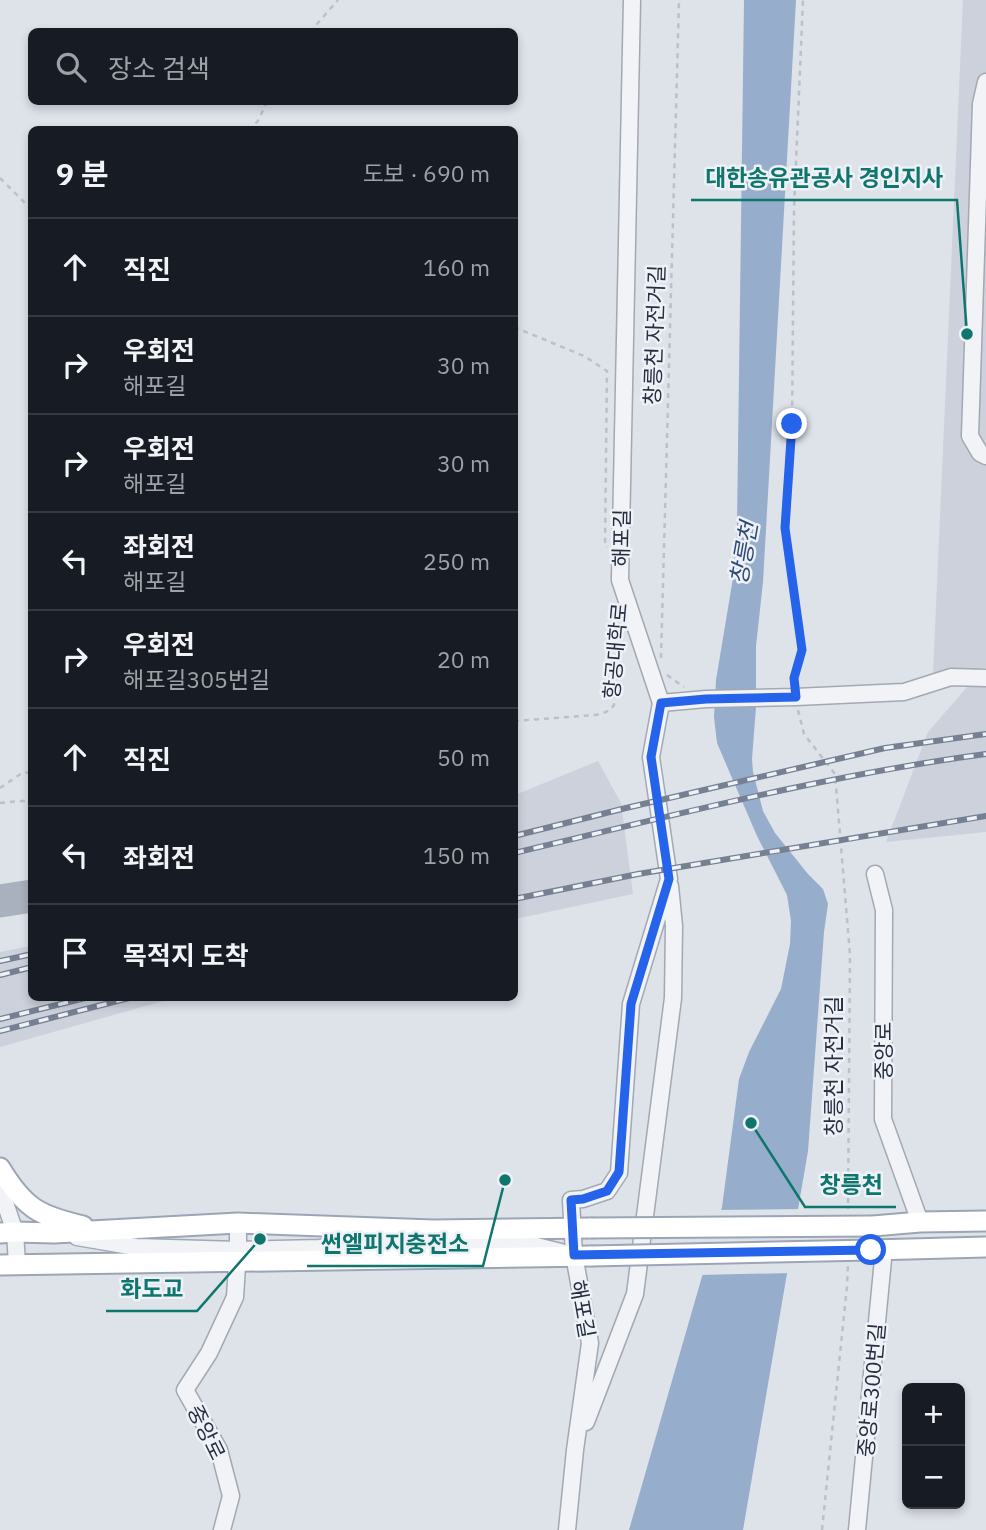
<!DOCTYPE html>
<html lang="ko">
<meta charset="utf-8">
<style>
:root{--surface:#171b24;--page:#242831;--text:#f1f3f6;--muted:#9ea1a6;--line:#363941}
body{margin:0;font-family:"IBM Plex Sans","Noto Sans KR",sans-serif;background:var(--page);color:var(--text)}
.controls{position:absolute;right:21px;bottom:21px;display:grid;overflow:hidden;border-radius:10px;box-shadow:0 4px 10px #0003}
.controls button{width:63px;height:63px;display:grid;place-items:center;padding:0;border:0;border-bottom:2px solid var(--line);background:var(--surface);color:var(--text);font:35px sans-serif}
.stop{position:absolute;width:21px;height:21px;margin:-16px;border:5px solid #2563eb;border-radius:50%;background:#fff}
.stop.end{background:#2563eb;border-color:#fff;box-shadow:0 2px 7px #0008}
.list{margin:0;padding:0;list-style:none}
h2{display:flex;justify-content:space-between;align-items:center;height:91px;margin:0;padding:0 28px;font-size:30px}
h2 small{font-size:23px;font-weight:400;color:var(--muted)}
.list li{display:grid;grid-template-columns:46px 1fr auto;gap:21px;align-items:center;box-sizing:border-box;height:98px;padding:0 28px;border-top:2px solid var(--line)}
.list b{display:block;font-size:26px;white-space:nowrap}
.list p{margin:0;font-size:23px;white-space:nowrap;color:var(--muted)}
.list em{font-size:23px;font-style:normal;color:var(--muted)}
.icon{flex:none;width:38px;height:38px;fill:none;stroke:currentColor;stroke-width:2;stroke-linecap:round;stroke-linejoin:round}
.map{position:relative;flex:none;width:986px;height:1530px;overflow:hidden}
.search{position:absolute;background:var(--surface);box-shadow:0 4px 10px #0003;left:28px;top:28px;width:490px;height:77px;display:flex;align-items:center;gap:18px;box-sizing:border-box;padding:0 24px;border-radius:10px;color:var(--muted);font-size:26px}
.panel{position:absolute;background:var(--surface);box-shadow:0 4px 10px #0003;left:28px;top:126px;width:490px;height:875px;border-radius:10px}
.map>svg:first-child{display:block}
</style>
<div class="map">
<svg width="986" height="1530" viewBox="0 0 986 1530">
<rect width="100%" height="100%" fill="#dee2e9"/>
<!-- built -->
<path fill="#ccd1db" d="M 963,0 L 986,0 L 986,668 L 933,674 Z
M 969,685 L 986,685 L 986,832 L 886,842 L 928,732 Z
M 598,761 L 621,803 L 633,894 L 515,919 L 515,795 Z
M 31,946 L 32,998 L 174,998 L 0,1047 L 0,952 Z"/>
<!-- water -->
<path fill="#96aecc" d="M 744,0 L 796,0 L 763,582 L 756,646 L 756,707 L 752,759 L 753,772 L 763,811 L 775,833 L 808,874 L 823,889 L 828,904 L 824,932 L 808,1151 L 743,1530 L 629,1530 L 722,1207 L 739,1079 L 749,1052 L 781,989 L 790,944 L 791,921 L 787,895 L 757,836 L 717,743 L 714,717 L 716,680 L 733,578 L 737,525 Z"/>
<!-- pier -->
<path fill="#dee2e9" d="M 802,1209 L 791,1273 L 699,1275 L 717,1210 Z"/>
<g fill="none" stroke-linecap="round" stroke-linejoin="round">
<!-- taxiway -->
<path stroke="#aab1be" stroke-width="33" d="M 0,901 L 32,896"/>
<!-- minor casing -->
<g stroke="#a3a9b3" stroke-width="19">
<path id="minor" d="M 986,82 L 981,104 L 970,436 L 980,453 L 986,456
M 661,703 L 706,699 L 796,697 L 904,692 L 951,677 L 986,678
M 875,874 L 884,910 L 883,1119 L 920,1222
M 0,1188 L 15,1232 L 17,1264
M 77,1237 L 136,1247 L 238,1250 L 320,1248 L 406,1235
M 385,1249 L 402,1246 L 528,1244 L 561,1252
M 586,1422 L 635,1294 L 673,998 L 674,926 L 670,886
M 222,1530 L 231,1496 L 219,1450 L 185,1390 L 209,1353 L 235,1297 L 238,1250 L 238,1223
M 567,1530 L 575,1450 L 590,1343 L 574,1255 L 571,1200 L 583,1199 L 607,1191 L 619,1173 L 631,1004 L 669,879 L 651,757 L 661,703 L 620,580 L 632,0
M 857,1530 L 884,1249"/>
</g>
<!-- major casing -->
<g stroke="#9ca5b5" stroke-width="23">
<path id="major" d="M 0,1168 C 24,1208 39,1216 83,1226
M 873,1226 L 920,1222 L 986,1221
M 0,1233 L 15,1232 L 54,1233 L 238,1223 L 433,1230 L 591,1228
M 871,1250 L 986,1247
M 0,1265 L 591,1256"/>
</g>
<!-- path -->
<path stroke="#bcc0c8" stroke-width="2.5" stroke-dasharray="5 5" stroke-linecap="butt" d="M 310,32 L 338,0
M 248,130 L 258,121 L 267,102
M 0,178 L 32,210
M 514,327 L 584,356 L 607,371 L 605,546 L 607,547
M 661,658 L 679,0
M 667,675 L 684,687
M 794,683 L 794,678 L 802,650 L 785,528 L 792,424 L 794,209 L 803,0
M 798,710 L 804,734 L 835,774 L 850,955 L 848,1209
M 514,721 L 594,715 C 602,714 609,712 614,705 L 619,622
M 0,788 L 22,773 L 32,772
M 0,803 L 32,800
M 822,1530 L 847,1286 L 848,1265"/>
<!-- minor -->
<use href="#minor" stroke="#f1f3f7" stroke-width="16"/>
<!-- major -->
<use href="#major" stroke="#fff" stroke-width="19"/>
<!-- rail casing -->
<g stroke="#768093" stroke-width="6">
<path id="rail" d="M 514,836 L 626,808 L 885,748 L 986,734
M 514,853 C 671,816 827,775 986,754
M 514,899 L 638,874 L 986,816
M 0,961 L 32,954
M 0,975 L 32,967
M 0,1019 L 85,998
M 0,1031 L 129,998"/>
</g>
<!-- rail -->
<use href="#rail" stroke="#eef1f6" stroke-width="3.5" stroke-dasharray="10" stroke-linecap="butt"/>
<!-- major-bridge casing -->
<g stroke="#9ca5b5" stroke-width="23" stroke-linecap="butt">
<path id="major-bridge" d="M 591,1228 L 873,1226
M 591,1256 L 871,1250"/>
</g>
<!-- major-bridge -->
<use href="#major-bridge" stroke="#fff" stroke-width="19"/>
</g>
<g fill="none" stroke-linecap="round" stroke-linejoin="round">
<!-- route -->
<path stroke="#2563eb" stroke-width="9" d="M 792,424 L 785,528 L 802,650 L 794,678 L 796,697 L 706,699 L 661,703 L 651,757 L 669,879 L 631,1004 L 619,1172 L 607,1191 L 583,1199 L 571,1200 L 574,1255 L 871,1250"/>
</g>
<g text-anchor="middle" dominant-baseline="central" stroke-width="5" stroke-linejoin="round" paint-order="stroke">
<!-- street labels -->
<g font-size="21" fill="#262f41" stroke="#eef1f6">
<text transform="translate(654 335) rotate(-88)">창릉천 자전거길</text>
<text transform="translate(621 538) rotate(-89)">해포길</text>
<text transform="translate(615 651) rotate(-85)">항공대학로</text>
<text transform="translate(883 1051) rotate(-90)">중앙로</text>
<text transform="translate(833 1066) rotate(-90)">창릉천 자전거길</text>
<text transform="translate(583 1309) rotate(80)">해포길</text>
<text transform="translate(871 1390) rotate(-85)">중앙로300번길</text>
<text transform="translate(207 1432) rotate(64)">중앙로</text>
</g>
<!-- water labels -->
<g font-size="23" font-style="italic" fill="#2d4b77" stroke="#eef1f6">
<text transform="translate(743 553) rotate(-80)">창릉천</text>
</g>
</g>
<!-- callouts -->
<path fill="none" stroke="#0f766e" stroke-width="2.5" d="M967 334L957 200H691M751 1123L805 1207H896M505 1180L483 1266H307M260 1239L197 1311H106"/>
<g fill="#0f766e" stroke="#eef1f6" stroke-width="2.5">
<circle cx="967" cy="334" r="7"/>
<circle cx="751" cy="1123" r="7"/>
<circle cx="505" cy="1180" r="7"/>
<circle cx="260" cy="1239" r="7"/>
</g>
<g font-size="23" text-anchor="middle" font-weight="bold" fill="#0f766e" stroke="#eef1f6" stroke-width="5" stroke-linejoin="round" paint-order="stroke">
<text x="824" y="186">대한송유관공사 경인지사</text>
<text x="851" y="1193">창릉천</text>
<text x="395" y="1252">썬엘피지충전소</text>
<text x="152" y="1297">화도교</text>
</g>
</svg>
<div class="controls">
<button>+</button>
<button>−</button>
</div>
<div class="stop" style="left:871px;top:1250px"></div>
<div class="stop end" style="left:792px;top:424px"></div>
<div class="search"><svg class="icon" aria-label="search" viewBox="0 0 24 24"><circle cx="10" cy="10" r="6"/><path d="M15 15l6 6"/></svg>장소 검색</div>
<section class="panel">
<h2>9 분<small>도보 · 690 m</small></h2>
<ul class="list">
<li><svg class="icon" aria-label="ahead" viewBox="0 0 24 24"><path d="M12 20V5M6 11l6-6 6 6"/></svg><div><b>직진</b></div><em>160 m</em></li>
<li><svg class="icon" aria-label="right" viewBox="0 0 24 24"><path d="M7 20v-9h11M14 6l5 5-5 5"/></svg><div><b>우회전</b><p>해포길</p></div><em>30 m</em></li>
<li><svg class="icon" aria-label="right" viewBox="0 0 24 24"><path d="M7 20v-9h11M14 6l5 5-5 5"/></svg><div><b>우회전</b><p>해포길</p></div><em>30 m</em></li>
<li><svg class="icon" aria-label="left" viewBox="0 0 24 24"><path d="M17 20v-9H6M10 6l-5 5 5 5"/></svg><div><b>좌회전</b><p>해포길</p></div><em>250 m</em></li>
<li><svg class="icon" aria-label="right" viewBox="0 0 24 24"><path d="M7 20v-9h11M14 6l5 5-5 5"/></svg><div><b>우회전</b><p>해포길305번길</p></div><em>20 m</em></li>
<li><svg class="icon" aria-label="ahead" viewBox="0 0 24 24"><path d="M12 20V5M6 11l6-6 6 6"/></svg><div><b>직진</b></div><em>50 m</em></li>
<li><svg class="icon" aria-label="left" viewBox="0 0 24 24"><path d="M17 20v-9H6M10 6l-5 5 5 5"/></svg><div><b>좌회전</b></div><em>150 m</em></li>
<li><svg class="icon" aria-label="arrive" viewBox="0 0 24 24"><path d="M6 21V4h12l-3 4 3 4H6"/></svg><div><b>목적지 도착</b></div></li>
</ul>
</section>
</div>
